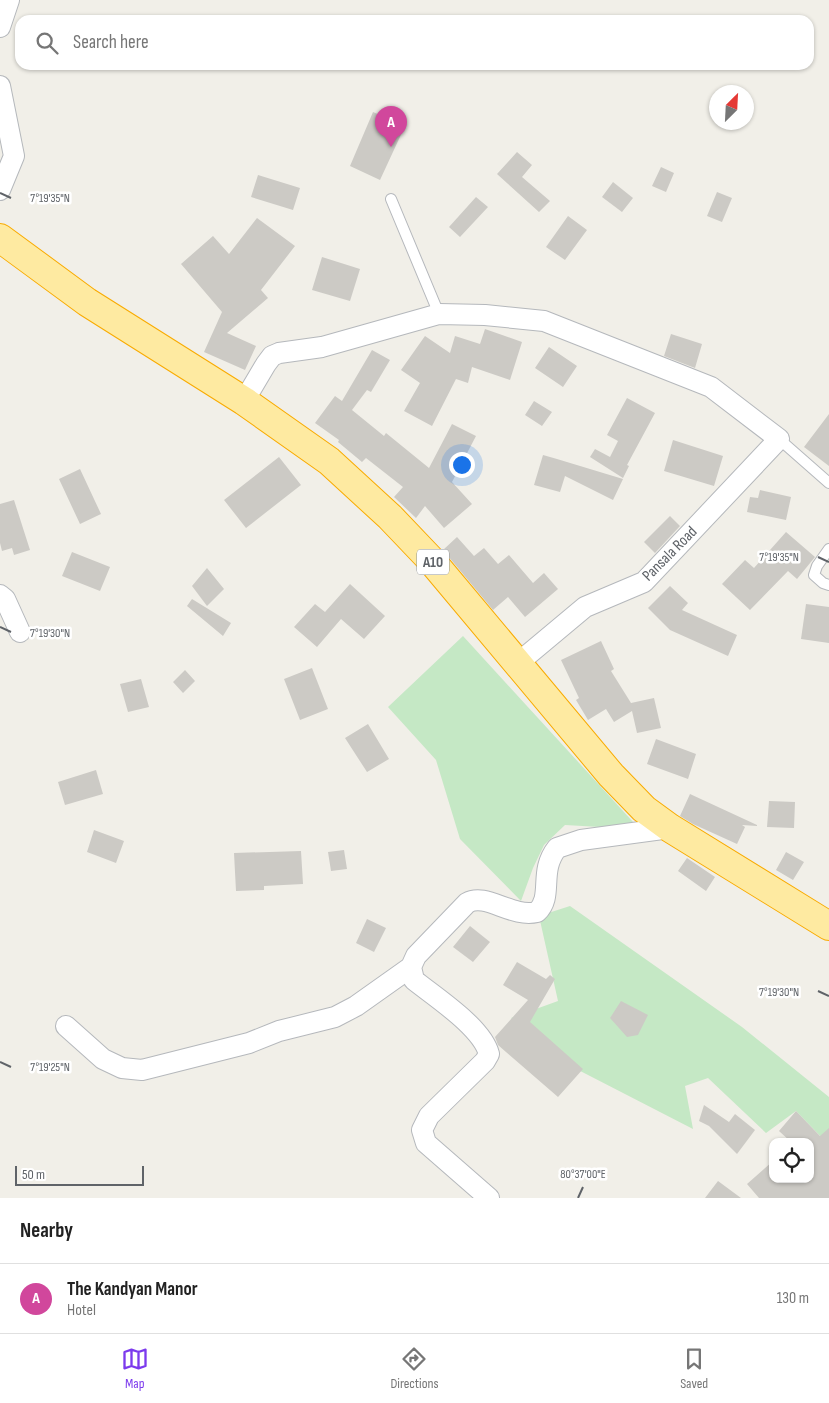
<!DOCTYPE html>
<meta charset="utf-8">
<style>
:root{--surface:#fff;--page:#f2f2f2;--text:#222;--muted:#767676;--line:#e0e0e0;--accent:#7c3aed}
body{margin:0;font-family:"Sofia Sans Condensed",sans-serif;background:var(--page);color:var(--text)}
.controls{position:absolute;right:15px;bottom:15px;display:grid;overflow:hidden;border-radius:10px;box-shadow:0 1px 4px #0004}
.controls button{width:45px;height:45px;display:grid;place-items:center;padding:0;border:0;border-bottom:1px solid var(--line);background:var(--surface);color:var(--text);font:25px sans-serif}
.compass{position:absolute;left:709px;top:85px;width:45px;height:45px;border-radius:50%;background:var(--surface);box-shadow:0 1px 4px #0004;rotate:24deg}
.scale{position:absolute;left:15px;bottom:12px;width:129px;box-sizing:border-box;padding-left:5px;border:2px solid #5f6368;border-top:0;font-size:14px;line-height:18px;white-space:nowrap;color:#5f6368;-webkit-text-stroke:4px #fff;paint-order:stroke}
.you{position:absolute;left:461px;top:464px;width:18px;height:18px;margin:-12px;border:4px solid #fff;border-radius:50%;background:#1a73e8;box-shadow:0 0 0 8px #1a73e833}
.badge{display:grid;place-items:center;width:32px;height:32px;border-radius:50%;background:var(--accent);color:#fff;font-size:16px;font-weight:700}
.pin{position:absolute;translate:-50% -41px;filter:drop-shadow(0 1px 2px #0008)}
.pin::after{content:'';position:absolute;top:26px;width:18px;height:15px;background:inherit;clip-path:polygon(0 0,100% 0,50% 100%)}
.list{margin:0;padding:0;list-style:none}
h2{display:flex;justify-content:space-between;align-items:center;height:65px;margin:0;padding:0 20px;font-size:21px}
h2 small{font-size:16px;font-weight:400;color:var(--muted)}
.list li{display:grid;grid-template-columns:32px 1fr auto;gap:15px;align-items:center;box-sizing:border-box;height:70px;padding:0 20px;border-top:1px solid var(--line)}
.list b{display:block;font-size:19px;white-space:nowrap}
.list p{margin:0;font-size:16px;white-space:nowrap;color:var(--muted)}
.list em{font-size:16px;font-style:normal;color:var(--muted)}
.icon{flex:none;width:28px;height:28px;fill:none;stroke:currentColor;stroke-width:2;stroke-linecap:round;stroke-linejoin:round}
.map{position:relative;flex:none;width:829px;height:1198px;overflow:hidden}
.search{position:absolute;background:var(--surface);box-shadow:0 1px 4px #0004;left:15px;right:15px;top:15px;height:55px;display:flex;align-items:center;gap:12px;box-sizing:border-box;padding:0 18px;border-radius:15px;color:var(--muted);font-size:19px}
.sheet{height:135px;background:var(--surface)}
nav{display:flex;justify-content:space-around;align-items:center;box-sizing:border-box;height:70px;border-top:1px solid var(--line);background:var(--surface);font-size:14px;color:var(--muted)}
nav a{display:grid;justify-items:center;gap:2px}
nav .on{color:var(--accent)}
.map>svg:first-child{display:block}
</style>
<div class="map">
<svg width="829" height="1198" viewBox="0 0 829 1198">
<rect width="100%" height="100%" fill="#f1efe8"/>
<!-- green -->
<path fill="#c5e8c5" d="M 463,636 L 634,823 L 600,827 L 565,825 L 544,845 L 533,868 L 521,901 L 460,839 L 436,760 L 388,707 Z
M 570,906 L 742,1027 L 829,1097 L 829,1145 L 796,1111 L 766,1133 L 708,1078 L 685,1086 L 693,1129 L 555,1058 L 511,1018 L 558,1001 L 539,916 Z"/>
<!-- building -->
<path fill="#cccac5" d="M 373,112 L 405,126 L 380,180 L 350,166 Z
M 517,152 L 532,165 L 522,177 L 550,201 L 539,212 L 497,174 Z
M 661,167 L 674,173 L 666,192 L 652,186 Z
M 258,175 L 300,188 L 293,210 L 251,197 Z
M 613,182 L 633,198 L 622,212 L 602,197 Z
M 717,192 L 732,198 L 722,222 L 707,216 Z
M 476,197 L 488,207 L 460,237 L 449,227 Z
M 568,216 L 587,230 L 565,260 L 546,247 Z
M 257,218 L 295,246 L 261,290 L 268,298 L 227,333 L 256,346 L 245,370 L 204,352 L 222,312 L 181,264 L 213,236 L 229,254 Z
M 322,257 L 360,269 L 350,301 L 312,290 Z
M 485,329 L 522,342 L 510,380 L 472,367 L 468,383 L 456,379 L 432,426 L 404,411 L 420,383 L 401,370 L 425,336 L 450,353 L 455,336 L 480,344 Z
M 671,334 L 702,344 L 695,368 L 664,356 Z
M 549,347 L 577,366 L 563,387 L 535,368 Z
M 372,350 L 390,360 L 371,392 L 367,390 L 352,410 L 384,436 L 386,433 L 429,468 L 452,424 L 476,436 L 452,482 L 472,504 L 444,528 L 425,506 L 416,518 L 394,497 L 403,487 L 366,458 L 362,462 L 338,442 L 339,440 L 315,423 L 335,396 L 342,401 Z
M 627,398 L 655,413 L 627,465 L 629,466 L 623,478 L 590,457 L 595,449 L 610,457 L 618,441 L 607,435 Z
M 534,401 L 552,412 L 542,426 L 525,415 Z
M 829,414 L 829,466 L 804,447 Z
M 673,440 L 723,456 L 714,486 L 664,471 Z
M 543,455 L 557,459 L 623,479 L 613,500 L 565,476 L 560,492 L 534,485 Z
M 279,457 L 301,485 L 246,528 L 224,500 Z
M 80,469 L 101,514 L 80,524 L 59,479 Z
M 760,490 L 791,497 L 786,520 L 747,512 L 750,497 L 758,498 Z
M 14,500 L 30,550 L 14,555 L 12,548 L 2,551 L 0,543 L 0,504 Z
M 670,516 L 680,526 L 655,553 L 644,542 Z
M 786,532 L 815,557 L 797,579 L 788,571 L 750,610 L 722,584 L 745,560 L 754,568 Z
M 457,537 L 474,556 L 484,548 L 498,564 L 509,555 L 533,583 L 544,573 L 558,589 L 525,617 L 508,597 L 493,610 L 443,550 Z
M 72,552 L 110,567 L 100,591 L 62,576 Z
M 207,568 L 224,589 L 207,606 L 192,586 Z
M 350,584 L 385,616 L 364,639 L 341,619 L 317,647 L 294,627 L 315,604 L 325,612 Z
M 670,586 L 688,603 L 682,610 L 737,635 L 728,656 L 670,630 L 648,608 Z
M 192,599 L 231,623 L 223,636 L 187,606 Z
M 806,604 L 829,607 L 829,643 L 801,639 Z
M 601,641 L 614,669 L 611,671 L 631,703 L 654,698 L 661,728 L 637,733 L 632,711 L 614,722 L 606,709 L 588,720 L 576,700 L 579,698 L 561,660 Z
M 312,668 L 328,709 L 300,720 L 284,679 Z
M 185,670 L 195,681 L 183,693 L 173,682 Z
M 141,679 L 149,707 L 128,712 L 120,684 Z
M 368,724 L 389,759 L 367,772 L 345,738 Z
M 656,739 L 696,754 L 688,779 L 647,764 Z
M 96,770 L 103,794 L 65,805 L 58,782 Z
M 690,794 L 757,825 L 757,826 L 742,825 L 745,827 L 737,844 L 693,824 L 680,816 Z
M 769,801 L 795,802 L 794,828 L 767,827 Z
M 94,830 L 124,841 L 116,863 L 87,852 Z
M 344,850 L 347,869 L 331,871 L 328,852 Z
M 301,851 L 303,884 L 264,886 L 264,890 L 236,891 L 234,853 Z
M 786,852 L 804,862 L 793,880 L 776,870 Z
M 687,858 L 715,877 L 706,891 L 678,871 Z
M 367,919 L 386,928 L 374,952 L 356,943 Z
M 470,926 L 490,942 L 473,962 L 453,947 Z
M 517,962 L 546,979 L 550,975 L 555,979 L 530,1022 L 583,1069 L 558,1097 L 498,1045 L 495,1037 L 528,1000 L 503,985 Z
M 621,1001 L 648,1015 L 638,1035 L 627,1037 L 610,1018 Z
M 704,1105 L 729,1122 L 735,1114 L 755,1130 L 737,1154 L 709,1126 L 699,1121 Z
M 796,1111 L 820,1136 L 829,1128 L 829,1198 L 759,1198 L 747,1184 L 773,1161 L 773,1179 L 810,1179 L 810,1142 L 791,1142 L 779,1131 Z
M 718,1181 L 741,1198 L 705,1198 Z"/>
<g fill="none" stroke-linecap="round" stroke-linejoin="round">
<!-- service casing -->
<g stroke="#b5b8bc" stroke-width="12">
<path id="service" d="M 391,199 L 439,314
M 779,439 L 829,483
M 829,549 L 817,566 L 814,575 L 823,583 L 829,585"/>
</g>
<!-- minor casing -->
<g stroke="#b5b8bc" stroke-width="22">
<path id="minor" d="M 0,27 L 9,0
M 0,86 L 14,156 L 0,190
M 244,401 L 266,364 L 272,356 L 279,353 L 322,347 L 439,314 L 485,315 L 544,321 L 711,387 L 779,439 L 644,582 L 585,607 L 518,663
M 0,595 L 5,599 L 20,632
M 66,1026 L 103,1059 L 122,1068 L 142,1070 L 249,1043 L 279,1031 L 335,1017 L 356,1006 L 411,967
M 489,1198 L 426,1143 L 422,1130 L 429,1116 L 485,1061 L 489,1054 C 482,1027 435,997 414,980 L 411,967 L 416,956 L 467,903 C 486,892 511,918 537,912 C 554,896 538,872 557,848 L 581,840 L 670,828"/>
</g>
<!-- trunk casing -->
<g stroke="#f9ab00" stroke-width="30">
<path id="trunk" d="M 0,238 L 87,302 L 244,401 L 329,461 L 390,517 L 431,560 L 611,775 L 644,809 L 670,828 L 829,926"/>
</g>
<!-- service -->
<use href="#service" stroke="#fff" stroke-width="10"/>
<!-- minor -->
<use href="#minor" stroke="#fff" stroke-width="20"/>
<!-- trunk -->
<use href="#trunk" stroke="#feeaa1" stroke-width="28"/>
</g>
<!-- ticks -->
<path fill="none" stroke="#5f6368" stroke-width="2" d="M 0,193 L 11,198M 818,557 L 829,562M 0,627 L 11,632M 818,991 L 829,996M 0,1062 L 11,1067M 578,1198 L 583,1187"/>
<g text-anchor="middle" dominant-baseline="central" stroke-width="5" stroke-linejoin="round" paint-order="stroke">
<!-- shield labels -->
<rect fill="#fff" stroke="#8f9295" stroke-width="1" x="417" y="549.5" width="32" height="25" rx="4"/>
<g font-size="15" font-weight="bold" fill="#5f6368">
<text x="433" y="562">A10</text>
</g>
<!-- street labels -->
<g font-size="16" fill="#5f6368" stroke="#fff">
<text transform="translate(670 554) rotate(-45)">Pansala Road</text>
</g>
</g>
<g font-size="12" text-anchor="middle" fill="#5f6368" stroke="#fff" stroke-width="5" stroke-linejoin="round" paint-order="stroke">
<text x="50" y="202">7°19'35"N</text>
<text x="779" y="561">7°19'35"N</text>
<text x="50" y="637">7°19'30"N</text>
<text x="779" y="996">7°19'30"N</text>
<text x="50" y="1071">7°19'25"N</text>
<text x="583" y="1178">80°37'00"E</text>
</g>
</svg>
<div class="controls">
<button><svg class="icon" aria-label="locate" viewBox="0 0 24 24"><circle cx="12" cy="12" r="6"/><path d="M12 2v4M12 18v4M2 12h4M18 12h4"/></svg></button>
</div>
<svg class="compass" viewBox="-18 -18 36 36"><path d="M0-13l5 13h-10z" fill="#e53935"/><path d="M0 13l5-13h-10z" fill="#767676"/></svg>
<div class="scale">50 m</div>
<div class="you"></div>
<div class="pin badge" style="left:391px;top:147px;background:#d1479c">A</div>
<div class="search"><svg class="icon" aria-label="search" viewBox="0 0 24 24"><circle cx="10" cy="10" r="6"/><path d="M15 15l6 6"/></svg>Search here</div>
</div>
<section class="sheet">
<h2>Nearby<small></small></h2>
<ul class="list">
<li><span class="badge" style="background:#d1479c">A</span><div><b>The Kandyan Manor</b><p>Hotel</p></div><em>130 m</em></li>
</ul>
</section>
<nav>
<a class="on"><svg class="icon" aria-label="map" viewBox="0 0 24 24"><path d="M3 6l6-2 6 2 6-2v14l-6 2-6-2-6 2zM9 4v14M15 6v14"/></svg>Map</a>
<a><svg class="icon" aria-label="directions" viewBox="0 0 24 24"><path d="M12 3l9 9-9 9-9-9zM9 14v-3h6M13 9l2 2-2 2"/></svg>Directions</a>
<a><svg class="icon" aria-label="saved" viewBox="0 0 24 24"><path d="M7 4h10v16l-5-4-5 4z"/></svg>Saved</a>
</nav>
